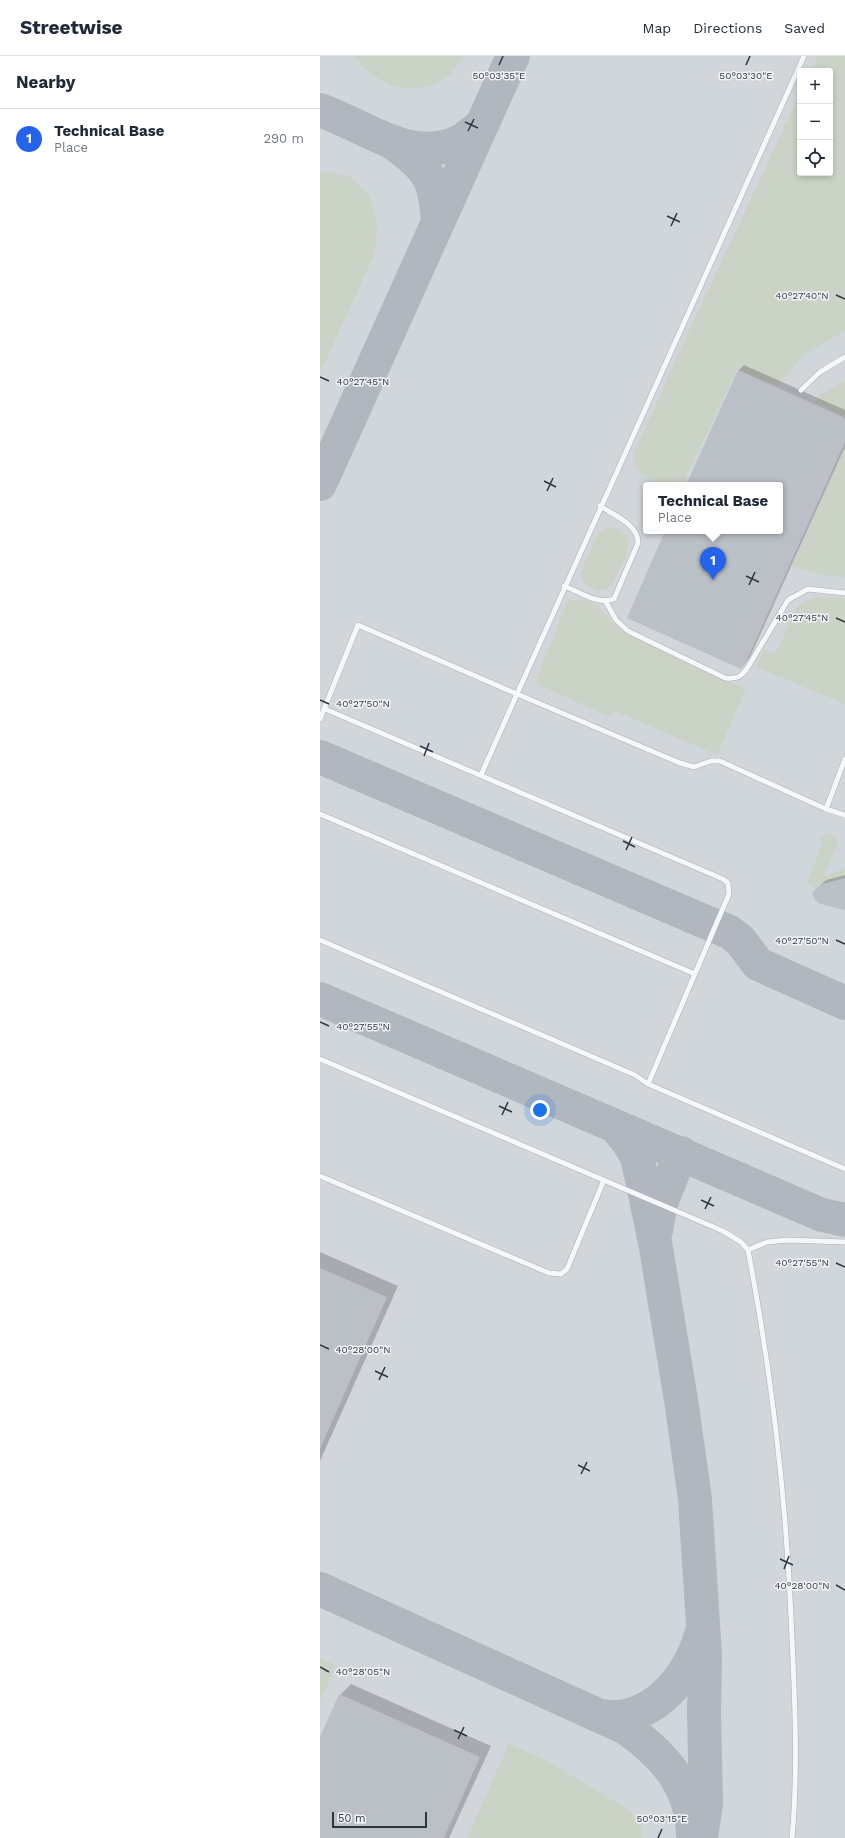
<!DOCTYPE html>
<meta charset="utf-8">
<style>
:root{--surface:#fff;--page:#f2f2f3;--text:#1f2937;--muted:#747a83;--line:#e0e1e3;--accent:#2563eb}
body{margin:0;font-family:"Work Sans",sans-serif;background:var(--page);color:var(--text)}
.controls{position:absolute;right:12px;top:12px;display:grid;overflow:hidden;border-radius:4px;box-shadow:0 2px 6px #0003}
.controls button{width:36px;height:36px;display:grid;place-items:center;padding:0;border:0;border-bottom:1px solid var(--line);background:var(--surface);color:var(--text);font:20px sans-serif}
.scale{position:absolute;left:12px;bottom:10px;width:95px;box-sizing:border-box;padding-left:4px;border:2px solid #2c3640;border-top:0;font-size:11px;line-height:14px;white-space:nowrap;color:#2c3640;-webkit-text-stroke:3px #f2f5f7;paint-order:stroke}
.you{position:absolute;left:220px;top:1054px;width:14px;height:14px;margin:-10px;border:3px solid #fff;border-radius:50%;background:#1a73e8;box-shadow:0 0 0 6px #1a73e833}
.badge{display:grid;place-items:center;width:26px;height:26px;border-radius:50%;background:var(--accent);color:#fff;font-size:13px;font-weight:700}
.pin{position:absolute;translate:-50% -33px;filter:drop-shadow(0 1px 2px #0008)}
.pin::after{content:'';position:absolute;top:21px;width:14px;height:12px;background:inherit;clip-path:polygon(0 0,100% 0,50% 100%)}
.popup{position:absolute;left:323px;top:426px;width:140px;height:52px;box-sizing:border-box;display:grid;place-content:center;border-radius:4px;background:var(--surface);filter:drop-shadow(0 1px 3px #0005);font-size:13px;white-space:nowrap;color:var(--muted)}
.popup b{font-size:15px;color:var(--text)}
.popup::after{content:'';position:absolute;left:50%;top:100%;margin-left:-8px;border:8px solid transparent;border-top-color:var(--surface)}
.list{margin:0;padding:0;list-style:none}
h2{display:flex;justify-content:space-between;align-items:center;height:52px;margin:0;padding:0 16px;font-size:17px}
h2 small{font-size:13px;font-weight:400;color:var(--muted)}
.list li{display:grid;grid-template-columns:26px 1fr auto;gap:12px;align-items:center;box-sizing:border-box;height:60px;padding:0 16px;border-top:1px solid var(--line)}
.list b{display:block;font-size:15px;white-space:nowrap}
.list p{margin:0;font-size:13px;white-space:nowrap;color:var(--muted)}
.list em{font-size:13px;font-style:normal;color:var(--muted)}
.icon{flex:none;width:22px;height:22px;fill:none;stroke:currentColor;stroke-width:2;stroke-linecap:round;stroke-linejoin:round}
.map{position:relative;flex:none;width:525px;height:1782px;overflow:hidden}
header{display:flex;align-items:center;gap:24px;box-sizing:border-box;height:56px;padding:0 20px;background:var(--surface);border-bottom:1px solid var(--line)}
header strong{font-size:19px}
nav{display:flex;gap:22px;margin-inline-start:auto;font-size:14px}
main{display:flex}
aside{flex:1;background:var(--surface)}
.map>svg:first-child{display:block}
</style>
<header>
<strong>Streetwise</strong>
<nav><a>Map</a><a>Directions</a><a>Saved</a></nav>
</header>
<main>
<aside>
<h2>Nearby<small></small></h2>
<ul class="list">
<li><span class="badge">1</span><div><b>Technical Base</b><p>Place</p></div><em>290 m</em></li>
</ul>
</aside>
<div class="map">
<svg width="525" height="1782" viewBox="0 0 525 1782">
<rect width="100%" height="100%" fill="#e3e6ea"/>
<!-- built -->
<path fill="#d1d6db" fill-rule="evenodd" d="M 0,0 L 525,0 L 525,1782 L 0,1782 ZM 480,15 L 510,15 L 510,117 L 480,117 ZM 326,429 L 460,429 L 460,475 L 326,475 Z"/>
<!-- green -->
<path fill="#cad3c5" d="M 34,0 L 144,0 C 138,8 132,18 124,23 C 90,43 56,29 34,0 Z
M 498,0 L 525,0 L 525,275 L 484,298 L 457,330 L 417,313 L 363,429 C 344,429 313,423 313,399 L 363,288 L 480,38 L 480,117 L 510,117 L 510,15 L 491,15 Z
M 3,115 L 30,121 L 49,139 L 58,169 L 54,199 L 0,317 L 0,116 Z
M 525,325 L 525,360 L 495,346 L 501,339 Z
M 525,390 L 525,521 L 505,519 L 472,510 Z
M 288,471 C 325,475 301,509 292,529 L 287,532 L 279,535 L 266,529 L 261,521 L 261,515 L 279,476 Z
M 494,541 L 525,542 L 525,648 L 436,611 L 444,593 L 454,597 L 457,595 L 477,550 Z
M 252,544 L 264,544 L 278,550 L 299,574 L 426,633 L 397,699 L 293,654 L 290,661 L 215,627 L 247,547 Z
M 507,777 L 514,780 L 518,788 L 503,821 L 525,812 L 525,822 L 500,829 L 496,833 L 489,828 L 488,824 L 503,785 L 500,784 Z
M 0,1602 L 16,1609 L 0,1645 Z
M 189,1688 L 229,1706 L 309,1754 L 322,1772 L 322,1782 L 147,1782 Z"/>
<!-- shadow -->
<path fill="#0003" d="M 424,309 L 525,354 L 525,391 L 430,601 L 421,612 L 347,475 L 460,475 L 460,429 L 367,429 L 419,314 Z
M 525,819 L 525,853 L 493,837 L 506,824 Z
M 0,1196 L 78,1230 L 0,1405 Z
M 31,1628 L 171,1690 L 129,1782 L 0,1782 L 0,1684 L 20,1639 Z"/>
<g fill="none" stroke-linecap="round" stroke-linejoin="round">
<!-- taxiway -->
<path stroke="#b0b7be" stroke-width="34" d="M 0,54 C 44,69 92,110 140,85 C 148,81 155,74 162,69
M 73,87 C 109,114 115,121 118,166
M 0,428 L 193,0
M 0,701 L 409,876 L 420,884 L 438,908 L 525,947
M 0,943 L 502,1159 L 525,1164
M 295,1070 L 309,1087 L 317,1101 L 321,1119 L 335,1186 L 361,1344 L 375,1443 L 385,1599 L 384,1656 L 386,1747 L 381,1782
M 336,1174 L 341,1147 L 361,1097
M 0,1533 L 306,1672 C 345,1700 371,1729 373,1778
M 281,1660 C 289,1661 298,1662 306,1660 C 344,1651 371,1615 381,1579"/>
</g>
<!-- building -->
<path fill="#bac0c6" d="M 418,314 L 525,362 L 525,386 L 425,608 L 421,613 L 307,562 L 345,475 L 460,475 L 460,429 L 366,429 Z
M 525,822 L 525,854 L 501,848 L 495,844 L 492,837 L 500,829 Z
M 0,1212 L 67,1241 L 0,1393 Z
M 19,1638 L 160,1701 L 124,1782 L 0,1782 L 0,1681 Z"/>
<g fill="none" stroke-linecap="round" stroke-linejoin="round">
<!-- lane casing -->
<g stroke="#a8aeb4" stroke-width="6">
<path id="lane" d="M 484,0 L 197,638 L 360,707 L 374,711 L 391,705 L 400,705 L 506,753 L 525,703
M 481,334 L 500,316 L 525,301
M 244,530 C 260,536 278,549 294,543 L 318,487 C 319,469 294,459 280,450
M 286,546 L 296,564 L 308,575 L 405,622 C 418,623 421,621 428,611 L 468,544 L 488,533 L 525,537
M 5,653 L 403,823 L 408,827 L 409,838 L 328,1028
M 0,663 L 38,569 L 197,638 L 161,719
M 506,753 L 525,759
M 0,758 L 375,918
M 0,884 L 315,1019 L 328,1028 L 525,1113
M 0,1003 L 403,1175 L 421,1186 L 428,1194 C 453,1324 467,1450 472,1582 C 475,1648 478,1716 472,1782
M 0,1120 L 229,1217 L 241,1218 L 247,1213 L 284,1124
M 428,1194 L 447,1186 L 467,1184 L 525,1186"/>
</g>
<!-- lane -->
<use href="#lane" stroke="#f5f7f8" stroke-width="5"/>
</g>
<!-- ticks -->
<path fill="none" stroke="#2c3640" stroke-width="1.5" d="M 179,9 L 183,0M 426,9 L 430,0M 145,66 L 158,72M 148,75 L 154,63M 347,160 L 360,166M 351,170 L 357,157M 516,239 L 525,243M 0,321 L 9,325M 224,425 L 236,431M 227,435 L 233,422M 426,520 L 439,526M 429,529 L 435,516M 516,562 L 525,566M 0,644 L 9,648M 100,690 L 113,696M 104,700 L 109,687M 303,785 L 315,791M 306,794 L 312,781M 516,884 L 525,888M 0,966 L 9,970M 179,1050 L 192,1056M 182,1059 L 188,1046M 381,1144 L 394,1150M 385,1153 L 391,1141M 516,1207 L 525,1211M 0,1289 L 9,1293M 55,1315 L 68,1321M 59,1324 L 65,1311M 258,1409 L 270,1415M 261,1418 L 267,1406M 460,1503 L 473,1509M 464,1513 L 469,1500M 516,1529 L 525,1534M 0,1611 L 9,1616M 134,1674 L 147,1680M 138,1683 L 144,1671M 338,1782 L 342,1773"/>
<g font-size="10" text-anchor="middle" fill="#2c3640" stroke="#f2f5f7" stroke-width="3" stroke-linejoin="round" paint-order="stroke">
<text x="179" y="23">50°03'35"E</text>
<text x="426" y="23">50°03'30"E</text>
<text x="482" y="243">40°27'40"N</text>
<text x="43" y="329">40°27'45"N</text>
<text x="482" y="565">40°27'45"N</text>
<text x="43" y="651">40°27'50"N</text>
<text x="482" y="888">40°27'50"N</text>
<text x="43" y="974">40°27'55"N</text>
<text x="482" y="1210">40°27'55"N</text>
<text x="43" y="1297">40°28'00"N</text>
<text x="482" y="1533">40°28'00"N</text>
<text x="43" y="1619">40°28'05"N</text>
<text x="342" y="1766">50°03'15"E</text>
</g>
</svg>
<div class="controls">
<button>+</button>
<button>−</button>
<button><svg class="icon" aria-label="locate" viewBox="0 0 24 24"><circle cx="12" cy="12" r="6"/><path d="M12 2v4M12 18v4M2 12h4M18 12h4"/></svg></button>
</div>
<div class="scale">50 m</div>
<div class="you"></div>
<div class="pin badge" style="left:393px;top:524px">1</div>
<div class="popup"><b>Technical Base</b>Place</div>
</div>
</main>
